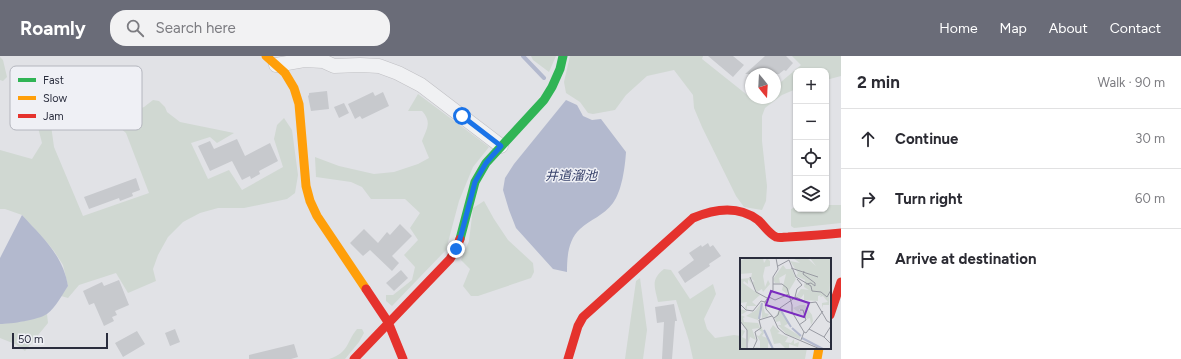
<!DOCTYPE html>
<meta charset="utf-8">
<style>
:root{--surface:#fff;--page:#f2f2f3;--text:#2b2b33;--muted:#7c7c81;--line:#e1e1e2;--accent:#6a6c78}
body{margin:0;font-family:Figtree,"Noto Sans JP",sans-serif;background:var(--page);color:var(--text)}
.controls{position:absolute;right:12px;top:12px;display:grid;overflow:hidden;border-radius:8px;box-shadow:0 1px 3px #0004}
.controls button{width:36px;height:36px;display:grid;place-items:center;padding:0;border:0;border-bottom:1px solid var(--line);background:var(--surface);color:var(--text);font:20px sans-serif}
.compass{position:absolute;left:745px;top:12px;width:36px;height:36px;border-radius:50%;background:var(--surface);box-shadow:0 1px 3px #0004;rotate:162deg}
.scale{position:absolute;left:12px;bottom:10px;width:96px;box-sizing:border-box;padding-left:4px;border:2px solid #2a2d3d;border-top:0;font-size:11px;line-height:14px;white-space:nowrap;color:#2a2d3d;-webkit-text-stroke:3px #eff0f5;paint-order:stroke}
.stop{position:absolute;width:12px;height:12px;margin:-9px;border:3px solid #1a73e8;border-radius:50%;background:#fff}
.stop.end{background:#1a73e8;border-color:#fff;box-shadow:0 1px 4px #0008}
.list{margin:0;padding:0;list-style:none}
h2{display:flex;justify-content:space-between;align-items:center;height:52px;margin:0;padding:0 16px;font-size:17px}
h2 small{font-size:13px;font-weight:400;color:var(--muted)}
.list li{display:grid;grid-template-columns:26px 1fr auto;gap:12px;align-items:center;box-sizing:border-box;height:60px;padding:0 16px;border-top:1px solid var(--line)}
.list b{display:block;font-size:15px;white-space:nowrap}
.list em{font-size:13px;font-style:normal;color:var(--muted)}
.icon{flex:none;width:22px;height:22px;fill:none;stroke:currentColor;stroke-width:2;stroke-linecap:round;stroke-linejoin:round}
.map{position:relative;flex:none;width:841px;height:303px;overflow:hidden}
header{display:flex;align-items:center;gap:24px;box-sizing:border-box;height:56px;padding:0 20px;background:var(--accent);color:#fff}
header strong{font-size:19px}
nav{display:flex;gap:22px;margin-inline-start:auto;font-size:14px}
.search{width:280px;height:36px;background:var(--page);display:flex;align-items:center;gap:10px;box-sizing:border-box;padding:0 14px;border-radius:16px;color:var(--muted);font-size:15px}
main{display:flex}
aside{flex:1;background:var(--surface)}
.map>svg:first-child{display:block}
</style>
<header>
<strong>Roamly</strong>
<div class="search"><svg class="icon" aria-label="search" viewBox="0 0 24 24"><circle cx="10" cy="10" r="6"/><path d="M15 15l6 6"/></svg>Search here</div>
<nav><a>Home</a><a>Map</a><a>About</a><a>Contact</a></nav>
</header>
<main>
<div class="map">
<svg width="841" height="303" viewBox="0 0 841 303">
<rect width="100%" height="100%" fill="#e1e2e6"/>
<!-- green -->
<path fill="#d0d8d2" d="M 531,0 L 556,0 L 549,16 L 533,4 Z
M 570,0 L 703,0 L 702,3 L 756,46 L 761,42 L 775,42 L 775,31 L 801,9 L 792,0 L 841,0 L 841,20 L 826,24 L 826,15 L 796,15 L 796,33 L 782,39 L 765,52 L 762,60 L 762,85 L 767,130 L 766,145 L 762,154 L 744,151 L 736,140 L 702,71 L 694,52 L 693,39 L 674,14 L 647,20 L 626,39 L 615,54 L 593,58 L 588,57 L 580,46 L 566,37 L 564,26 Z
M 0,1 L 3,4 L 7,21 L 3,25 L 0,24 Z
M 61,37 L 76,39 L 129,57 L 144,51 L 153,44 L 159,45 L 165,51 L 167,56 L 180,66 L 234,77 L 217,87 L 210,81 L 191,87 L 208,123 L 229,114 L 242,134 L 283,111 L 274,83 L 277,69 L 284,62 L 292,74 L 298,119 L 295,137 L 287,143 L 244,152 L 218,152 L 200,157 L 183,166 L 168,181 L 158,199 L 153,213 L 156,225 L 128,237 L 116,217 L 79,229 L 68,242 L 61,240 L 68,230 L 63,209 L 54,195 L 45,184 L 22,159 L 5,153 L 0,153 L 0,94 L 32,103 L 42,87 L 33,52 L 41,51 L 50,62 L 54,91 L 83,160 L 149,137 L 126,77 L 111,64 L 64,53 L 60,46 Z
M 418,38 L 489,91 L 473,111 L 459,145 L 446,194 L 392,250 L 386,245 L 386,239 L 393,239 L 412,224 L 415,211 L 404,199 L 418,184 L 410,172 L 420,157 L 405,143 L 371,143 L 362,131 L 351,126 L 316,121 L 315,101 L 339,110 L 374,118 L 394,116 L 418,108 L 429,102 L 422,85 C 427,72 432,66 422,55 L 408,55 Z
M 484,145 L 494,163 L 508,184 L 533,207 L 534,216 L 531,222 L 478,240 L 471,240 L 463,230 L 470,213 L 461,204 L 469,185 L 473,152 Z
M 826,149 L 841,149 L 841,167 L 794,172 L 791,170 L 791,153 L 796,151 L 796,153 L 826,153 Z
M 664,213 L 671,214 L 690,243 L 713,228 L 716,238 L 704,263 L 707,273 L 715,282 L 734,279 L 741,280 L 741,292 L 807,292 L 805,303 L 693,303 L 689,285 L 676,244 L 658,246 C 655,231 650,224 664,213 Z
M 640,222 L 647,274 L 643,303 L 625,303 L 636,225 Z
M 47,258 L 48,267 L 25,295 L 15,288 L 0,282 L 0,268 L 24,265 Z
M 357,273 L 362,273 L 364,277 L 359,286 L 345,303 L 329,303 C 350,296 346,286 357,273 Z"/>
<!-- water -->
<path fill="#b3b9ce" d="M 566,44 L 577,49 L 583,60 L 592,64 L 601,63 L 626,96 C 625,111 622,135 613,147 C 603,160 591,163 580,173 C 568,184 567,201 567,216 L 553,213 L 516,172 L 509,154 L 503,134 L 505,122 L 514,108 Z
M 22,159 C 42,181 63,199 68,230 C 62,239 56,251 47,258 C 38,264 11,268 0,268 L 0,202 Z"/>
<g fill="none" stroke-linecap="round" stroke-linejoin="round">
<!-- stream -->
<path stroke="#b3b9ce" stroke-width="4" d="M 523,0 L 544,22"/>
</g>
<!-- building -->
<path fill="#c7c9cd" d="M 708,0 L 733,0 L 744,9 L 733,21 Z
M 765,0 L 786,0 L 793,7 L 786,15 L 784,14 L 779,18 L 745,18 Z
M 327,35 L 329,53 L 311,55 L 308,40 L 309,39 L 309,37 Z
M 373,36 L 375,40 L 383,36 L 389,50 L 362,63 L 360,60 L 355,63 L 348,48 Z
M 344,47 L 349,57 L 339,62 L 334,51 Z
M 237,83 L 245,100 L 270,87 L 278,105 L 259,115 L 260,118 L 251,123 L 250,120 L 242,124 L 232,105 L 210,115 L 198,90 L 210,85 L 214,93 Z
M 136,122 L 140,134 L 132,137 L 133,140 L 120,145 L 119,142 L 89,153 L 84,141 Z
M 400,168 L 412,180 L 392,200 L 399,207 L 392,215 L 370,194 L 363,200 L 350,187 L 364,173 L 378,187 L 387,176 L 390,179 Z
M 708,187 L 710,191 L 713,189 L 721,200 L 709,208 L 710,210 L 685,227 L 678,216 L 694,204 L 689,197 L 701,189 L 702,191 Z
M 401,214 L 408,222 L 394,235 L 386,227 Z
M 119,224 L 129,249 L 115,255 L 117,259 L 112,261 L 114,265 L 104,270 L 94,247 L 89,249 L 83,235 L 102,226 L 104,230 Z
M 674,248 L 677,265 L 675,265 L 672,303 L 662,303 L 664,266 L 657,267 L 655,251 Z
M 175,273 L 180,286 L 170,290 L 165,277 Z
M 137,275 L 145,288 L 123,301 L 115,287 Z
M 294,288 L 298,301 L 291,303 L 249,303 L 249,299 Z"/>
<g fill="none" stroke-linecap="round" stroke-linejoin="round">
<!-- street casing -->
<g stroke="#c0c0c4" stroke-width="15">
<path id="street" d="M 276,9 L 304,4 L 323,5 L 334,10 L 360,9 L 379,10 L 398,17 L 421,29 L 501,90"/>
</g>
<!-- street -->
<use href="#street" stroke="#f0f1f3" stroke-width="14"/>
<!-- fast -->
<path stroke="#30b455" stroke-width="9" d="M 460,183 L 475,126 L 486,107 L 544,44 L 552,31 L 560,13 L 563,0"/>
<!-- slow -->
<path stroke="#ff9f0a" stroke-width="9" d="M 266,0 L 285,17 L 294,32 L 299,48 L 306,130 L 310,145 L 317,160 L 366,233
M 817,303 L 819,292"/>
<!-- jam -->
<path stroke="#e5322d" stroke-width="9" d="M 366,233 L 388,266 L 403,303
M 830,259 L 841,226
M 354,303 L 450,203 L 456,193 L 460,183
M 568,303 L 578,270 L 583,261 L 693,162 C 714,153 738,149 758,164 C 764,169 768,177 776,181 C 780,182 784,181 788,181 C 806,180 823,179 841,177"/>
</g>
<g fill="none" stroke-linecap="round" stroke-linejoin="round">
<!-- route -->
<path stroke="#1a73e8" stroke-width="5" d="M 456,193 L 460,183 L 475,126 L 486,107 L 501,90 L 462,60"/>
</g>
<g text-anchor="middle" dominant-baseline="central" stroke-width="3" stroke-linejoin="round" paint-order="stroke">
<!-- water labels -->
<g font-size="13" font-style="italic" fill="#39436c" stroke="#eff0f5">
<text x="571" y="119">井道溜池</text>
</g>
</g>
<!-- overview -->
<g transform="translate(740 202)">
<rect width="91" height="91" fill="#e1e2e6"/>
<path d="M 6,0 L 23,0 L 24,5 L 27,0 L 30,3 L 30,8 L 25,9 L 23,18 L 25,29 L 28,22 L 30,26 L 23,34 L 22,31 L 17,34 L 13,26 L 13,23 L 15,24 L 11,20 L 12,15 L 0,16 L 0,3 ZM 53,0 L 67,0 L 76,8 L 70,0 L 91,0 L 89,47 L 83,47 L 82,50 L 82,45 L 88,44 L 83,38 L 80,39 L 81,37 L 78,38 L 78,43 L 64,42 L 64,36 L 61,40 L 56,38 L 61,31 L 69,32 L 64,29 L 65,22 L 56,18 L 58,15 L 50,3 L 60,5 ZM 43,7 L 46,11 L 52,11 L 56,21 L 47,36 L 42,32 L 46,16 L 39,20 L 40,25 L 35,25 L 33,21 ZM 10,20 L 12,26 L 8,21 L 8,26 L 4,23 L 3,25 L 20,37 L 12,44 L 17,48 L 7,48 L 7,52 L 5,50 L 7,44 L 0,45 L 0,21 ZM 22,44 L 25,55 L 29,56 L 27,59 L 31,58 L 22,60 L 22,51 L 18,62 L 6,58 L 16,52 ZM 60,47 L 65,47 L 72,57 L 73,63 L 71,67 L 70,60 L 67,61 L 64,54 L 63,56 L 63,51 L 59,51 L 62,57 L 53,50 ZM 40,50 L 49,65 L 44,68 L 60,78 L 60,81 L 47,77 L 38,67 L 41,67 L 40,63 L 36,64 L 35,60 ZM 0,51 L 7,53 L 1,57 L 5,59 L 3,60 L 4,64 L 18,65 L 20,70 L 12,71 L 16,82 L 10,79 L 8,86 L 7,73 L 0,63 ZM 33,67 L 40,74 L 37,75 L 48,79 L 45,84 L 51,85 L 54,81 L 54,86 L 59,84 L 58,89 L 49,86 L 49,91 L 46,91 L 40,85 L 34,86 L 30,72 ZM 21,68 L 24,75 L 22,78 L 27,80 L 32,89 L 28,85 L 28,91 L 17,91 L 15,89 L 20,90 L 20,83 L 16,77 L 19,78 L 22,74 L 19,72 ZM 0,71 L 5,73 L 2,79 L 6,81 L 6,91 L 0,91 Z" fill="#d0d8d2"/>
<path fill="none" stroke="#b3b9ce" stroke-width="2" d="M 40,51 L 51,69M 19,61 L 22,45M 52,70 L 61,78M 24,72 L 33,91M 62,80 L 83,91"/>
<path fill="none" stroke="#989aa2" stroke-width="1" d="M 36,0 L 38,11 L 33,19 L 33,32 L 25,44 L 26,51 L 33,59 L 38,70 L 45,76 L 80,91M 38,8 L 49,2 L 56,19 L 71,28 L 72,33 L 81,34 L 87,39 L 91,32M 51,10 L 78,19M 64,13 L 63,16 L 75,25 L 75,28 L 71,25 L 66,26M 10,19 L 16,34 L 27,40M 33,26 L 42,26 L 47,30 L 52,47 L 52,54 L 64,74M 29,39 L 35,42 L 49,36M 55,39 L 57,31 L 62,27 L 57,21M 0,46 L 6,52 L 13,53 L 21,43 L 25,44M 34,60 L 38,57 L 40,50 L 56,39 L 68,45 L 76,44 L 87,63 L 91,65M 0,63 L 7,72 L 7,91M 59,67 L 66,62 L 63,52 L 60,52M 69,71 L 84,79 L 91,86M 84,79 L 91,68M 61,82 L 64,74 L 66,75 L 83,53M 13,91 L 17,82 L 15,74 L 21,70 L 19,62 L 32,58"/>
<path fill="#7b2cbf" fill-opacity="0.15" stroke="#7b2cbf" stroke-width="2" d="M 31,33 L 69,45 L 64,59 L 26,47 Z"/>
<rect width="91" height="91" fill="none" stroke="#2a2d3d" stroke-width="2"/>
</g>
<!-- legend -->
<rect x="10" y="10" width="132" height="64" rx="6" fill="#eff0f5" stroke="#b4b6be" stroke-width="1"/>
<rect x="18" y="22" width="18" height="4" fill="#30b455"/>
<rect x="18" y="40" width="18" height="4" fill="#ff9f0a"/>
<rect x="18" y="58" width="18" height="4" fill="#e5322d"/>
<g font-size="11" fill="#2a2d3d">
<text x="43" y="28">Fast</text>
<text x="43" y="46">Slow</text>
<text x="43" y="64">Jam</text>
</g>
</svg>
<div class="controls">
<button>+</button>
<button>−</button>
<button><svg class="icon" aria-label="locate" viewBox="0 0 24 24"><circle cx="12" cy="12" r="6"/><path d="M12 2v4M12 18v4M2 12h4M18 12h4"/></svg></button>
<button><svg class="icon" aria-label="layers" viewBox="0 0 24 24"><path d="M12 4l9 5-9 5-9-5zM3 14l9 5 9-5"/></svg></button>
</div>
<svg class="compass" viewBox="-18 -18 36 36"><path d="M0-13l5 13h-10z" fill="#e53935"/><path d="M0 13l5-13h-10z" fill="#7c7c81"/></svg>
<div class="scale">50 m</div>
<div class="stop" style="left:462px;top:60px"></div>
<div class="stop end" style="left:456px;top:193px"></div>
</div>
<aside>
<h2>2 min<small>Walk · 90 m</small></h2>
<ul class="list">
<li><svg class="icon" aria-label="ahead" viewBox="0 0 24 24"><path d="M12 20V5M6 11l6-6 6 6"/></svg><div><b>Continue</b></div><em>30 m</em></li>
<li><svg class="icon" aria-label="right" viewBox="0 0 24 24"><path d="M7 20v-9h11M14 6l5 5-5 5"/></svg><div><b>Turn right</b></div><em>60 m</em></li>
<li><svg class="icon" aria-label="arrive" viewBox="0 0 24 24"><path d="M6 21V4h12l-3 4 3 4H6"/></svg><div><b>Arrive at destination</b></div></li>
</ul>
</aside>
</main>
